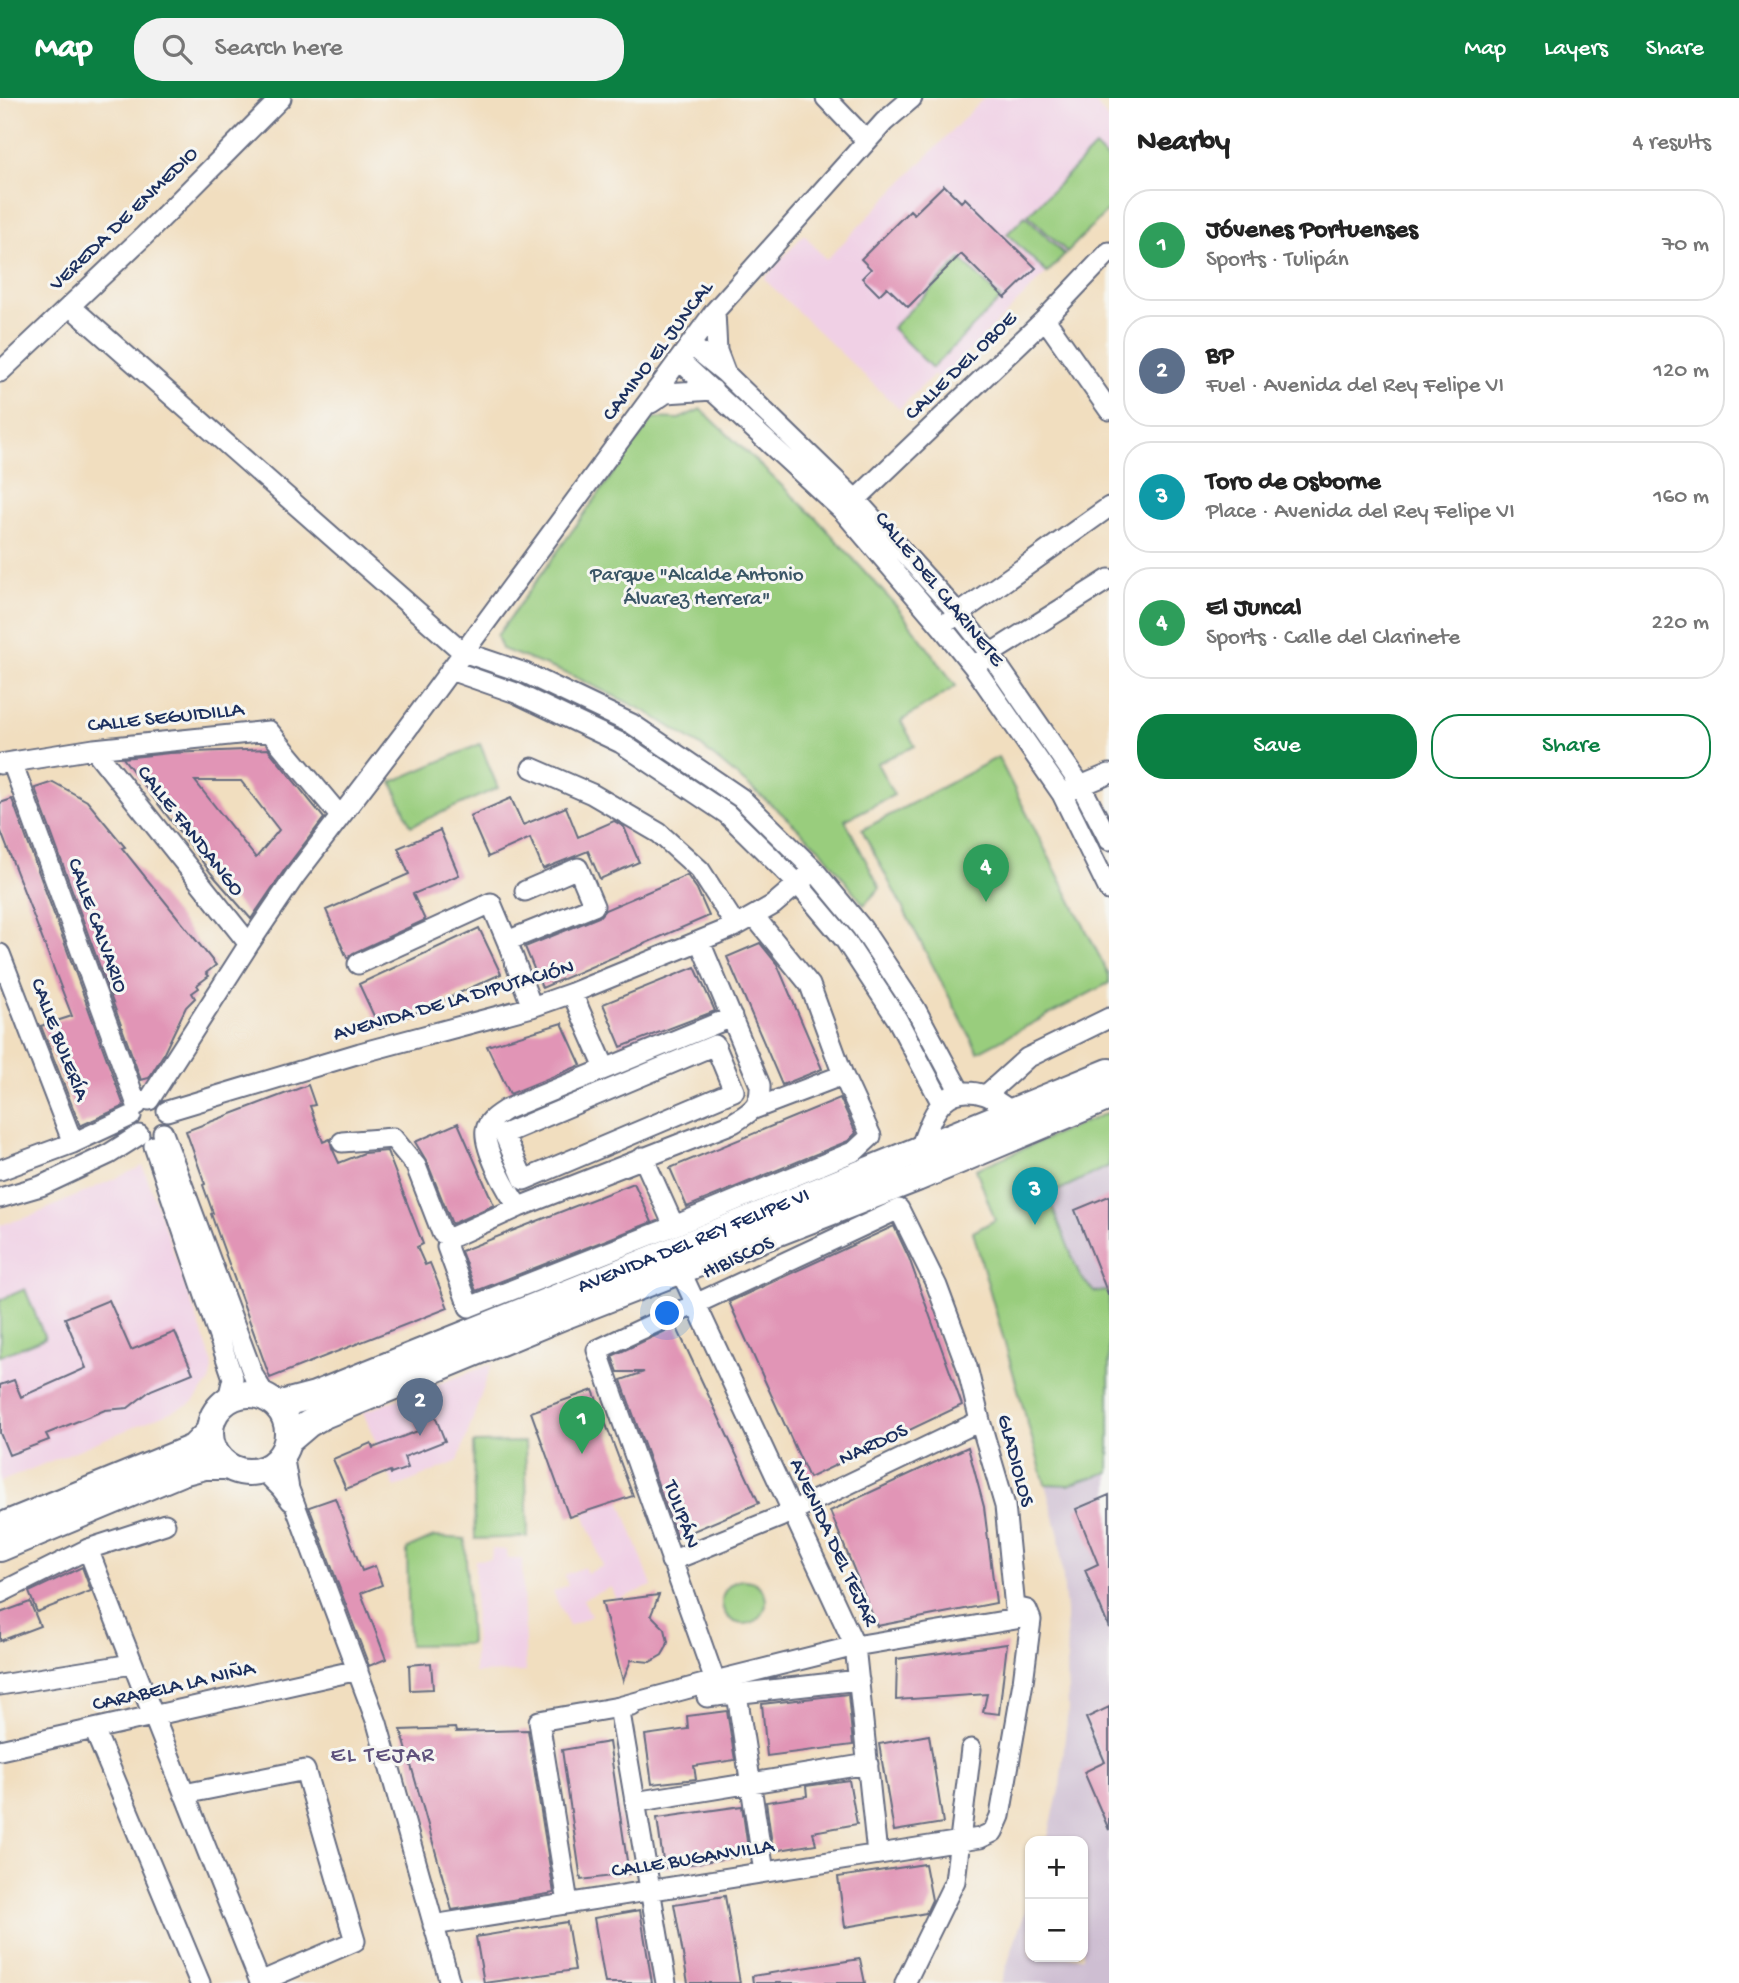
<!DOCTYPE html>
<meta charset="utf-8">
<style>
:root{--surface:#fff;--page:#f2f2f2;--text:#222;--muted:#767676;--line:#e0e0e0;--accent:#0b8043}
body{margin:0;font-family:"Gochi Hand",sans-serif;background:var(--page);color:var(--text)}
.controls{position:absolute;right:21px;bottom:21px;display:grid;overflow:hidden;border-radius:14px;box-shadow:0 2px 5px #0004}
.controls button{width:63px;height:63px;display:grid;place-items:center;padding:0;border:0;border-bottom:2px solid var(--line);background:var(--surface);color:var(--text);font:35px sans-serif}
.you{position:absolute;left:668px;top:1216px;width:24px;height:24px;margin:-18px;border:5px solid #fff;border-radius:50%;background:#1a73e8;box-shadow:0 0 0 10px #1a73e833}
.badge{display:grid;place-items:center;width:46px;height:46px;border-radius:50%;background:var(--accent);color:#fff;font-size:23px;font-weight:700}
.pin{position:absolute;translate:-50% -58px;filter:drop-shadow(0 2px 4px #0008)}
.pin::after{content:'';position:absolute;top:37px;width:24px;height:21px;background:inherit;clip-path:polygon(0 0,100% 0,50% 100%)}
.list{margin:0;padding:0;list-style:none}
h2{display:flex;justify-content:space-between;align-items:center;height:91px;margin:0;padding:0 28px;font-size:30px}
h2 small{font-size:23px;font-weight:400;color:var(--muted)}
.list li{display:grid;grid-template-columns:46px 1fr auto;gap:21px;align-items:center;box-sizing:border-box;height:112px;margin:0 14px 14px;padding:0 14px;border:2px solid var(--line);border-radius:28px}
.list b{display:block;font-size:26px;white-space:nowrap}
.list p{margin:0;font-size:23px;white-space:nowrap;color:var(--muted)}
.list em{font-size:23px;font-style:normal;color:var(--muted)}
.actions{display:flex;gap:14px;padding:21px 28px}
.actions a{flex:1;padding:16px 0;border:2px solid var(--accent);border-radius:28px;text-align:center;font-size:24px;color:var(--accent)}
.actions .main{background:var(--accent);color:#fff}
.icon{flex:none;width:38px;height:38px;fill:none;stroke:currentColor;stroke-width:2;stroke-linecap:round;stroke-linejoin:round}
.map{position:relative;flex:none;width:1109px;height:1885px;overflow:hidden}
header{display:flex;align-items:center;gap:42px;box-sizing:border-box;height:98px;padding:0 35px;background:var(--accent);color:#fff}
header strong{font-size:33px}
nav{display:flex;gap:38px;margin-inline-start:auto;font-size:24px}
.search{width:490px;height:63px;background:var(--page);display:flex;align-items:center;gap:18px;box-sizing:border-box;padding:0 24px;border-radius:28px;color:var(--muted);font-size:26px}
main{display:flex}
aside{flex:1;background:var(--surface)}
.map>svg:first-child{display:block}
</style>
<header>
<strong>Map</strong>
<div class="search"><svg class="icon" aria-label="search" viewBox="0 0 24 24"><circle cx="10" cy="10" r="6"/><path d="M15 15l6 6"/></svg>Search here</div>
<nav><a>Map</a><a>Layers</a><a>Share</a></nav>
</header>
<main>
<div class="map">
<svg width="1109" height="1885" viewBox="0 0 1109 1885">
<rect width="100%" height="100%" fill="#f6f6f2"/>
<filter id="ink" filterUnits="userSpaceOnUse"><feTurbulence type="fractalNoise" baseFrequency=".0143" numOctaves="2"/><feDisplacementMap in="SourceGraphic" scale="14" xChannelSelector="R" yChannelSelector="G"/><feConvolveMatrix kernelMatrix="1 2 1 2 8 2 1 2 1" color-interpolation-filters="sRGB"/></filter>
<filter id="wash" filterUnits="userSpaceOnUse"><feTurbulence type="fractalNoise" baseFrequency=".00686" numOctaves="4" result="noise"/><feDisplacementMap in="SourceGraphic" scale="28" xChannelSelector="R" yChannelSelector="G"/><feGaussianBlur stdDeviation="1.57" result="paint"/><feColorMatrix in="noise" values="0 0 0 0 0 0 0 0 0 0 0 0 0 0 0 0 0 1.4 0 .05"/><feComposite in="paint" operator="in"/></filter>
<g filter="url(#wash)">
<rect width="100%" height="100%" fill="#f1debf"/>
<!-- built -->
<path fill="#f0d0e5" d="M 984,0 L 1092,0 L 1109,23 L 1109,112 L 940,282 L 934,276 L 899,311 L 764,181 L 804,136 L 826,162 Z
M 143,1068 L 213,1266 L 209,1285 L 192,1305 L 0,1384 L 0,1127 L 31,1118 Z
M 492,1266 L 458,1363 L 395,1390 L 363,1314 Z
M 620,1402 L 652,1488 L 616,1502 L 611,1489 L 583,1501 L 591,1518 L 569,1528 L 553,1494 L 568,1487 L 564,1477 L 584,1469 L 587,1475 L 603,1468 L 584,1415 Z
M 492,1451 L 506,1452 L 507,1461 L 522,1461 L 526,1574 L 474,1575 L 475,1462 L 491,1461 Z"/>
<!-- industrial -->
<path fill="#cebed2" d="M 1109,1014 L 1109,1885 L 1001,1885 L 1030,1798 L 1030,1859 L 1083,1859 L 1083,1743 L 1047,1743 L 1060,1688 L 1068,1611 L 1066,1513 L 1059,1438 L 1004,1232 L 973,1134 L 995,1122 L 976,1071 Z"/>
<!-- green -->
<path fill="#99cd7d" stroke="#5a7e6e" stroke-width="2" d="M 1095,49 L 1109,63 L 1109,111 L 1067,154 L 1028,117 Z
M 1025,118 L 1065,157 L 1047,175 L 1007,136 Z
M 961,161 L 1001,201 L 932,270 L 892,230 Z
M 701,311 L 817,421 L 898,510 L 956,588 L 901,623 L 915,648 L 877,665 L 894,697 L 845,722 L 880,790 L 864,807 L 822,753 L 779,713 L 702,649 L 647,614 L 573,578 L 502,551 L 497,538 L 653,320 L 679,321 Z
M 480,646 L 498,690 L 411,728 L 392,684 Z
M 998,659 L 1109,877 L 1109,885 L 978,954 L 862,732 Z
M 1109,1014 L 1109,1068 L 1053,1095 L 1052,1108 L 1080,1178 L 1094,1194 L 1109,1193 L 1109,1374 L 1068,1387 L 1045,1386 L 973,1134 L 995,1122 L 976,1071 Z
M 25,1191 L 45,1240 L 0,1258 L 0,1202 Z
M 525,1344 L 528,1439 L 475,1441 L 473,1345 Z
M 434,1439 L 465,1441 L 470,1546 L 409,1547 L 407,1451 Z
M722 1504a22 22 0 1 1 44 0a22 22 0 1 1-44 0Z"/>
<g id="blocks">
<!-- building -->
<path fill="#e195b6" fill-rule="evenodd" d="M 944,87 L 961,104 L 965,100 L 1036,170 L 1005,200 L 961,156 L 908,209 L 887,189 L 879,197 L 862,180 L 871,171 L 861,161 L 910,112 L 914,116 Z
M 268,651 L 324,720 L 285,771 L 251,821 L 211,775 L 123,660 L 170,655 ZM 195,683 L 241,683 L 279,732 L 256,760 Z
M 53,684 L 87,703 L 125,749 L 122,750 L 216,867 L 206,875 L 209,878 L 197,887 L 199,890 L 192,895 L 195,900 L 186,909 L 163,957 L 149,980 L 141,982 L 35,690 Z
M 511,700 L 523,727 L 566,709 L 578,739 L 614,723 L 624,729 L 639,764 L 600,781 L 588,753 L 543,771 L 530,740 L 488,759 L 470,718 Z
M 12,701 L 124,1008 L 80,1028 L 41,928 L 72,918 L 0,731 L 0,705 Z
M 440,732 L 459,777 L 413,796 L 425,822 L 353,855 L 347,860 L 326,812 L 409,776 L 398,750 Z
M 687,777 L 697,791 L 709,818 L 542,890 L 525,849 L 599,819 L 605,812 Z
M 479,830 L 501,876 L 380,931 L 359,886 Z
M 760,845 L 777,866 L 822,971 L 782,987 L 727,859 Z
M 695,869 L 715,913 L 621,949 L 603,906 Z
M 562,925 L 581,967 L 510,996 L 487,948 Z
M 308,987 L 315,1007 L 310,1008 L 323,1044 L 330,1041 L 332,1050 L 339,1065 L 364,1055 L 387,1053 L 423,1146 L 417,1149 L 425,1167 L 430,1165 L 448,1210 L 270,1280 L 211,1116 L 213,1115 L 203,1087 L 205,1086 L 186,1033 Z
M 840,1000 L 856,1035 L 848,1043 L 687,1109 L 670,1070 Z
M 458,1025 L 494,1107 L 452,1126 L 427,1064 L 415,1044 Z
M 634,1085 L 652,1124 L 476,1193 L 461,1153 Z
M 1109,1098 L 1109,1196 L 1108,1196 L 1075,1112 Z
M 894,1128 L 909,1160 L 962,1307 L 809,1380 L 729,1204 Z
M 109,1202 L 131,1252 L 175,1234 L 193,1275 L 151,1292 L 128,1310 L 105,1312 L 46,1336 L 49,1342 L 9,1357 L 0,1335 L 0,1287 L 14,1282 L 21,1299 L 86,1270 L 65,1220 Z
M 676,1228 L 759,1405 L 677,1440 L 621,1282 L 644,1274 L 618,1274 L 612,1258 Z
M 593,1292 L 633,1398 L 569,1419 L 531,1314 Z
M 426,1296 L 445,1343 L 404,1359 L 408,1370 L 391,1376 L 390,1373 L 346,1391 L 333,1361 L 371,1345 L 373,1350 L 418,1333 L 407,1304 Z
M 968,1349 L 984,1409 L 996,1505 L 877,1528 L 830,1413 Z
M 1109,1397 L 1109,1530 L 1085,1472 L 1098,1466 L 1076,1411 Z
M 335,1400 L 362,1473 L 375,1468 L 382,1487 L 361,1495 L 386,1561 L 369,1568 L 309,1409 Z
M 82,1469 L 91,1493 L 37,1514 L 29,1494 Z
M 659,1497 L 651,1517 L 665,1531 L 668,1544 L 666,1550 L 662,1557 L 650,1564 L 631,1562 L 623,1583 L 602,1504 Z
M 30,1504 L 40,1528 L 0,1543 L 0,1515 Z
M 1007,1546 L 999,1616 L 983,1614 L 987,1596 L 896,1602 L 897,1561 Z
M 431,1565 L 433,1591 L 410,1592 L 409,1567 Z
M 848,1596 L 853,1647 L 767,1658 L 762,1606 Z
M 1109,1609 L 1109,1732 L 1084,1674 L 1105,1664 L 1086,1620 Z
M 727,1613 L 735,1662 L 694,1668 L 696,1681 L 652,1686 L 645,1637 L 688,1631 L 687,1618 Z
M 455,1630 L 456,1634 L 528,1632 L 554,1795 L 452,1812 L 401,1632 Z
M 929,1637 L 943,1725 L 894,1733 L 879,1646 Z
M 609,1644 L 629,1776 L 581,1782 L 562,1652 Z
M 849,1682 L 857,1726 L 813,1734 L 816,1746 L 773,1753 L 766,1704 L 807,1698 L 806,1688 Z
M 742,1708 L 749,1757 L 664,1770 L 657,1720 Z
M 925,1766 L 932,1802 L 926,1815 L 845,1829 L 838,1779 Z
M 725,1798 L 740,1885 L 688,1885 L 674,1806 Z
M 640,1812 L 652,1885 L 605,1885 L 594,1820 Z
M 567,1824 L 575,1872 L 484,1885 L 476,1839 Z
M 860,1861 L 865,1885 L 753,1885 L 752,1878 Z"/>
</g>
</g>
<g filter="url(#ink)">
<use href="#blocks" fill-opacity="0" stroke="#666c80" stroke-width="2"/>
<g fill="none" stroke-linecap="round" stroke-linejoin="round">
<!-- street casing -->
<g stroke="#666c80" stroke-width="23">
<path id="street" d="M 826,0 L 867,43
M 70,208 L 463,554 L 525,575 L 632,626 L 741,700 L 814,772 L 862,830 L 915,910 L 960,994
M 715,213 L 717,253 L 725,274
M 1045,221 L 1109,312
M 691,247 L 725,275 L 856,402 L 958,515 L 990,556 L 1081,688 L 1109,742
M 679,262 L 843,413 L 941,528 L 974,569 L 1062,696 L 1109,792
M 0,274 L 144,138 L 281,0
M 651,305 L 666,295 L 713,292
M 847,410 L 1045,221 L 1109,154
M 950,522 L 1109,409
M 980,564 L 990,556 L 1109,481
M 450,572 L 516,595 L 621,645 L 727,716 L 798,786 L 845,842 L 897,921 L 941,1004
M 94,651 L 249,846
M 12,664 L 137,1007
M 0,666 L 94,651 L 269,633 L 340,718
M 532,670 L 592,696 L 659,735 L 700,772 L 736,828
M 1071,692 L 1109,676
M 525,793 L 578,770 L 594,808 L 507,843 L 532,909
M 700,844 L 760,987 C 761,1010 750,1014 733,1025 L 519,1109 C 507,1094 483,1050 486,1032 C 488,1022 498,1017 505,1012 L 732,919
M 0,856 L 73,1045
M 358,866 L 491,805 L 507,843
M 572,895 L 605,970
M 715,947 L 734,993 L 524,1082 L 504,1036 Z
M 986,997 L 1027,960 L 1109,920
M 149,1002 L 249,846 L 295,778 L 405,634 L 715,213 L 884,24 L 912,0
M 754,1011 L 843,977
M 167,1013 L 360,955 L 532,909 L 572,895 L 736,828 L 773,807 L 814,772
M 163,1035 L 254,1279 L 266,1299
M 342,1044 L 393,1040 L 416,1068 L 442,1135 L 450,1140 L 519,1109
M 154,1048 L 233,1280 L 228,1301
M 919,1053 C 932,1020 940,983 985,997 C 994,1000 1004,1009 1013,1014
M 0,1072 L 73,1045 L 131,1018
M 0,1100 L 41,1088 L 109,1056 L 139,1037
M 674,1128 L 855,1053 L 871,1038 L 843,977 L 810,887 L 754,818
M 450,1140 L 447,1149 L 469,1209 L 674,1128 L 643,1059
M 680,1172 L 855,1548 L 877,1756
M 283,1356 L 289,1391 L 377,1625 L 450,1885
M 263,1372 L 280,1389 L 291,1403
M 88,1451 C 144,1596 202,1740 260,1884 L 355,1843 L 305,1672 L 184,1696
M 671,1463 L 780,1419 L 980,1323
M 0,1495 L 88,1451 L 165,1426
M 0,1587 L 132,1566
M 737,1596 L 764,1774
M 707,1599 L 859,1582
M 632,1608 L 619,1609 L 666,1885
M 94,1631 L 200,1885
M 0,1652 L 358,1572
M 635,1704 L 868,1666
M 568,1805 L 539,1623 L 619,1609 L 715,1583 L 855,1548 L 1016,1521 L 1005,1408 L 980,1323 L 967,1269 L 937,1188 L 899,1111 L 597,1252 L 715,1583 L 718,1598
M 433,1827 L 980,1740 L 993,1734 L 1000,1718 L 1023,1584 L 1031,1522 L 1027,1512 L 1015,1509
M 905,1885 L 955,1783 L 971,1651"/>
</g>
<!-- secondary casing -->
<g stroke="#666c80" stroke-width="30">
<g id="secondary">
<circle cx="249" cy="1335" r="39"/>
<path id="s1" d="M 277,1307 L 315,1297 L 640,1166 L 1109,974"/>
<path d="M 288,1343 L 308,1326 L 324,1317 L 561,1219 L 917,1080 L 1109,999"/>
<path d="M 0,1429 L 193,1350 L 209,1334"/>
<path d="M 0,1450 L 182,1374 L 205,1368 L 226,1368"/>
</g>
</g>
<!-- street -->
<use href="#street" stroke="#fff" stroke-width="19"/>
<!-- secondary -->
<use href="#secondary" stroke="#fff" stroke-width="26"/>
</g>
</g>
<g text-anchor="middle" dominant-baseline="central" stroke-width="6" stroke-linejoin="round" paint-order="stroke">
<!-- street labels -->
<g font-size="21" fill="#1b2f5e" stroke="#f6f6f2">
<text transform="translate(125 122) rotate(-44)">VEREDA DE ENMEDIO</text>
<text transform="translate(659 254) rotate(-53)">CAMINO EL JUNCAL</text>
<text transform="translate(962 269) rotate(-44)">CALLE DEL OBOE</text>
<text transform="translate(938 492) rotate(51)">CALLE DEL CLARINETE</text>
<text transform="translate(166 621) rotate(-6)">CALLE SEGUIDILLA</text>
<text transform="translate(189 734) rotate(52)">CALLE FANDANGO</text>
<text transform="translate(96 828) rotate(70)">CALLE CALVARIO</text>
<text transform="translate(454 904) rotate(-16)">AVENIDA DE LA DIPUTACIÓN</text>
<text transform="translate(58 942) rotate(69)">CALLE BULERÍA</text>
<text stroke="none"><textPath href="#s1" startOffset="448">AVENIDA DEL REY FELIPE VI</textPath></text>
<text transform="translate(739 1161) rotate(-25)">HIBISCOS</text>
<text transform="translate(874 1348) rotate(-25)">NARDOS</text>
<text transform="translate(1014 1363) rotate(75)">GLADIOLOS</text>
<text transform="translate(680 1417) rotate(70)">TULIPÁN</text>
<text transform="translate(832 1445) rotate(65)">AVENIDA DEL TEJAR</text>
<text transform="translate(174 1590) rotate(-13)">CARABELA LA NIÑA</text>
<text transform="translate(693 1762) rotate(-9)">CALLE BUGANVILLA</text>
</g>
<!-- park labels -->
<g font-size="21" fill="#3a5666" stroke="#f6f6f2">
<text x="697" y="478">Parque "Alcalde Antonio<tspan x="697" dy="24">Álvarez Herrera"</tspan></text>
</g>
<!-- neighbourhood labels -->
<g font-size="23" letter-spacing="2" fill="#60537d" stroke="#f6f6f2">
<text x="383" y="1658">EL TEJAR</text>
</g>
</g>
</svg>
<div class="controls">
<button>+</button>
<button>−</button>
</div>
<div class="you"></div>
<div class="pin badge" style="left:582px;top:1356px;background:#2e9e5b">1</div>
<div class="pin badge" style="left:420px;top:1338px;background:#5c6f8a">2</div>
<div class="pin badge" style="left:1035px;top:1127px;background:#0f9aa8">3</div>
<div class="pin badge" style="left:986px;top:804px;background:#2e9e5b">4</div>
</div>
<aside>
<h2>Nearby<small>4 results</small></h2>
<ul class="list">
<li><span class="badge" style="background:#2e9e5b">1</span><div><b>Jóvenes Portuenses</b><p>Sports · Tulipán</p></div><em>70 m</em></li>
<li><span class="badge" style="background:#5c6f8a">2</span><div><b>BP</b><p>Fuel · Avenida del Rey Felipe VI</p></div><em>120 m</em></li>
<li><span class="badge" style="background:#0f9aa8">3</span><div><b>Toro de Osborne</b><p>Place · Avenida del Rey Felipe VI</p></div><em>160 m</em></li>
<li><span class="badge" style="background:#2e9e5b">4</span><div><b>El Juncal</b><p>Sports · Calle del Clarinete</p></div><em>220 m</em></li>
</ul>
<div class="actions"><a class="main">Save</a><a>Share</a></div>
</aside>
</main>
